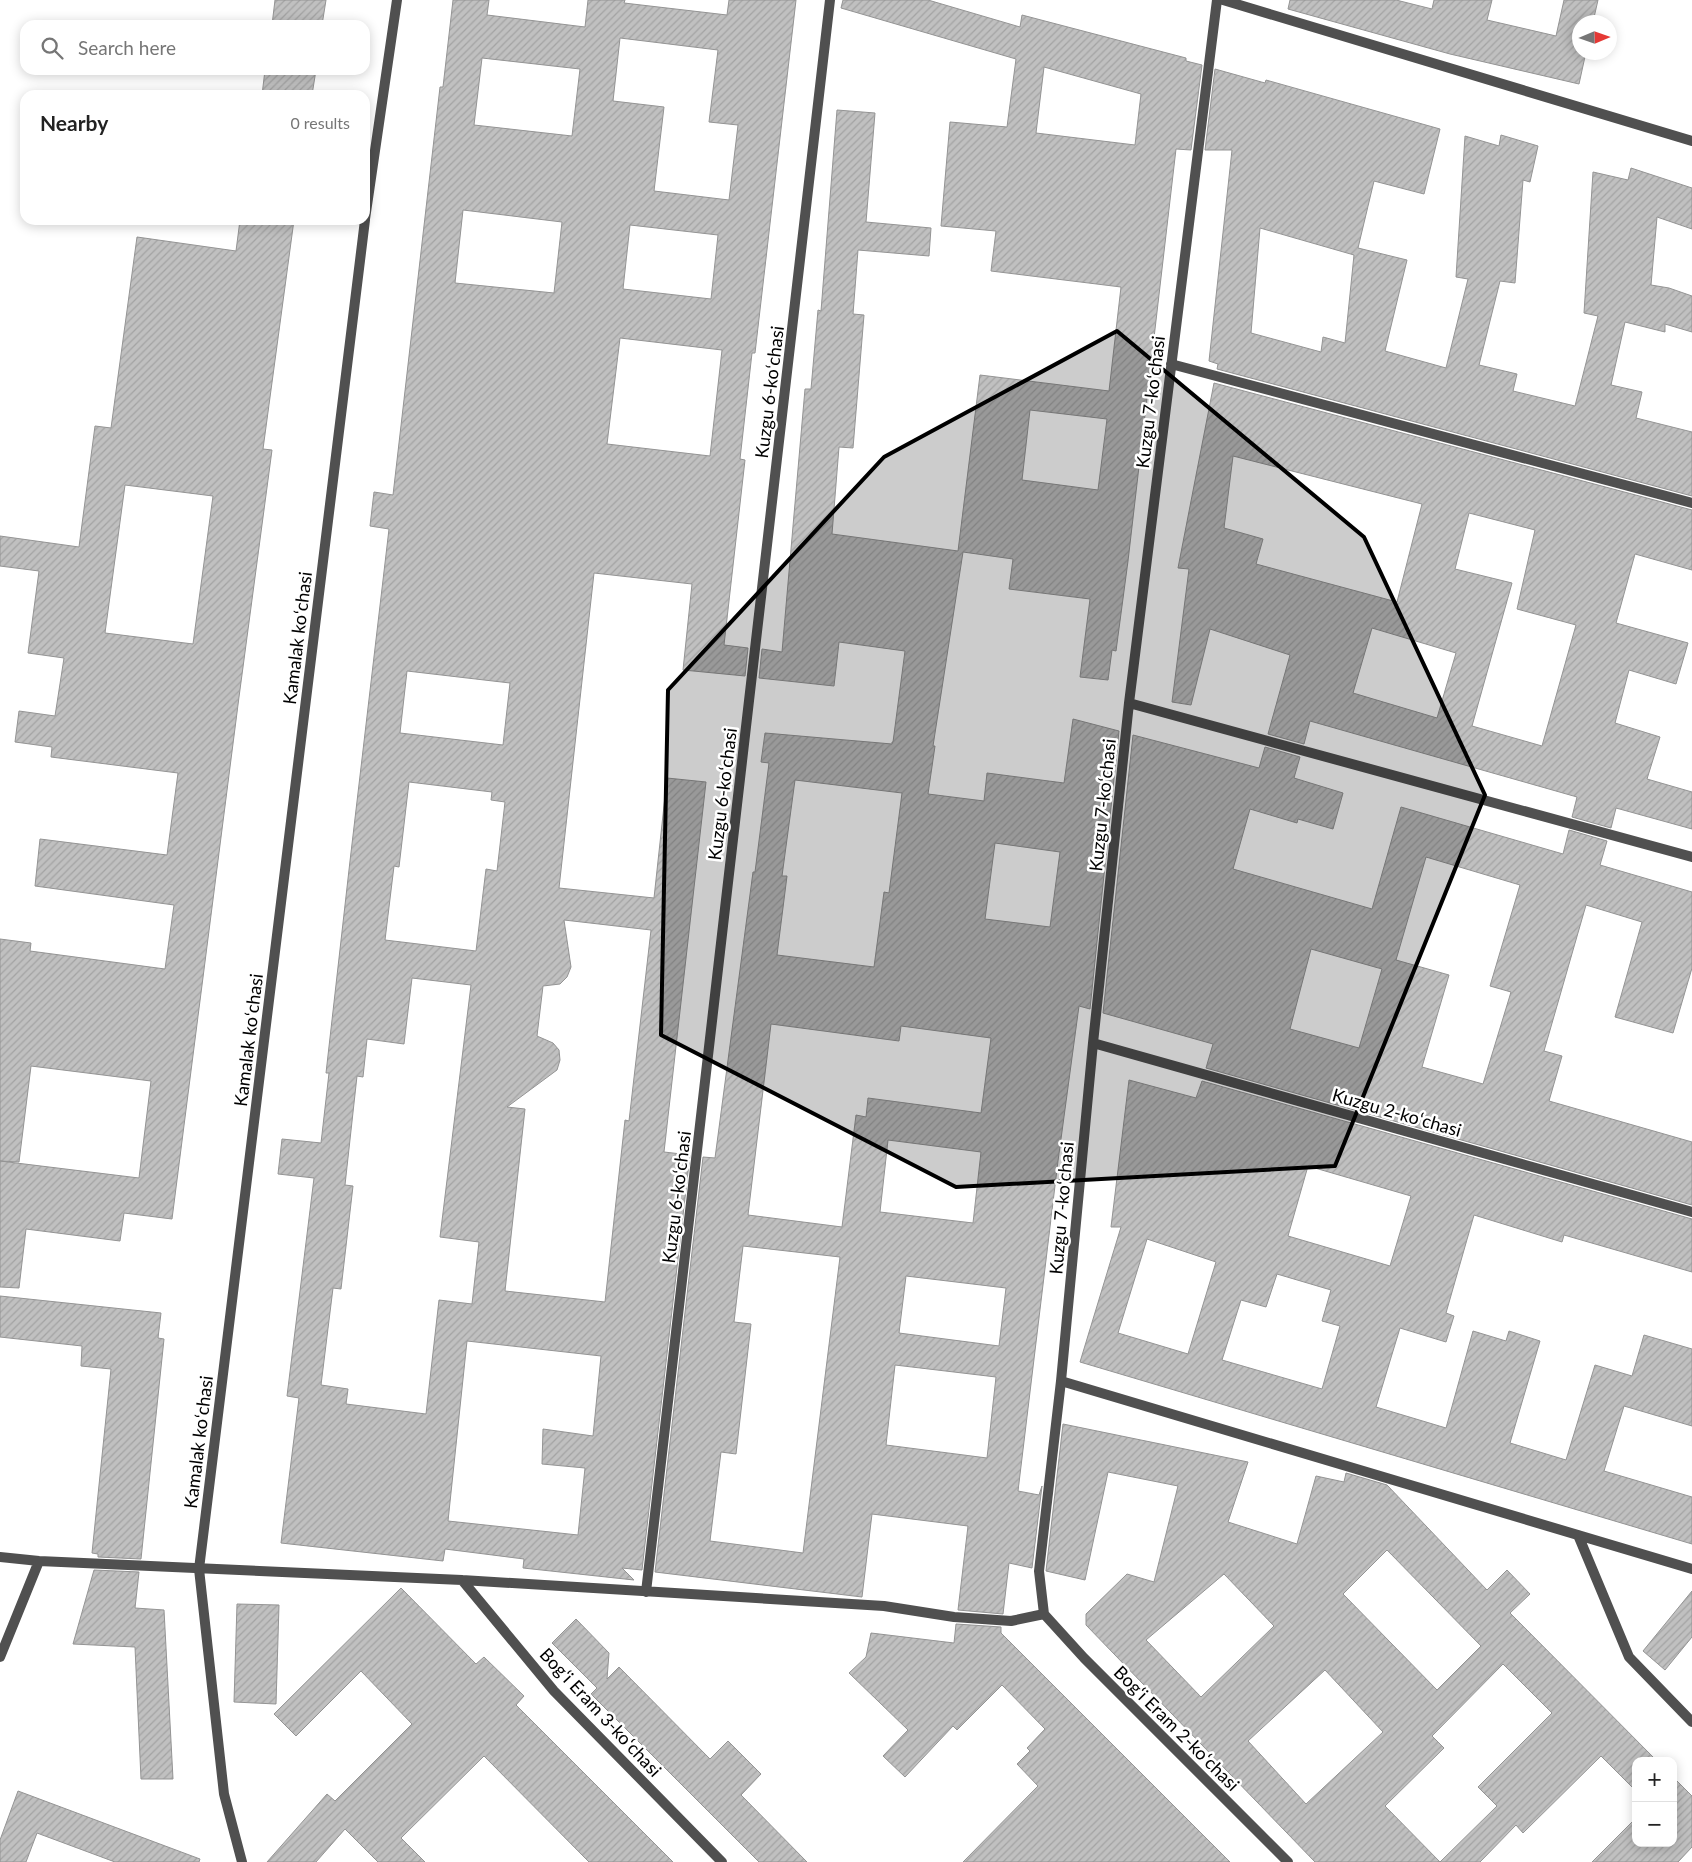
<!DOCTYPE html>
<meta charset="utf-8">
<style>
:root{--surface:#fff;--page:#f2f2f2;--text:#222;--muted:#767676;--line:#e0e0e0}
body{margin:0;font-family:Lato,sans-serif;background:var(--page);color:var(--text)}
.controls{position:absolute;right:15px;bottom:15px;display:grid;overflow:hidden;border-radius:10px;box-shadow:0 2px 12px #0003}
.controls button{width:45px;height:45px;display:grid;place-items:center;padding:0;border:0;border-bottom:1px solid var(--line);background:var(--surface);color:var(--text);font:25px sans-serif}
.compass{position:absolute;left:1572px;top:15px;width:45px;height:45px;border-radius:50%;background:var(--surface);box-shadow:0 2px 12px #0003;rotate:88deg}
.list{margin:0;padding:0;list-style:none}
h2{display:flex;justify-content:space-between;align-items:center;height:65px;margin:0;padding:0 20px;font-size:21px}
h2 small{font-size:16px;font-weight:400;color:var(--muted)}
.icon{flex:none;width:28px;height:28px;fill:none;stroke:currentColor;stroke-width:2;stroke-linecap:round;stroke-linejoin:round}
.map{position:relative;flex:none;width:1692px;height:1862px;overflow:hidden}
.search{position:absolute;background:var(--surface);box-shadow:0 2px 12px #0003;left:20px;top:20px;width:350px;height:55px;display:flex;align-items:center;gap:12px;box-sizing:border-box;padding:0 18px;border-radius:15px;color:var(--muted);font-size:19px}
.panel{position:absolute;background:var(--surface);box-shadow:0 2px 12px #0003;left:20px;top:90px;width:350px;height:135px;border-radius:15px}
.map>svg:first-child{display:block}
</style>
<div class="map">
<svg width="1692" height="1862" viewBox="0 0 1692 1862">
<defs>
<pattern id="building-hatch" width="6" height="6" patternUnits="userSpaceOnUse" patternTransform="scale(1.25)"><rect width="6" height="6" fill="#c0c0c0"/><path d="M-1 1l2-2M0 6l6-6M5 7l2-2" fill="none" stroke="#a3a3a3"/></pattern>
</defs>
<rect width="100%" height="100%" fill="#fff"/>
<!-- building -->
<path fill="url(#building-hatch)" stroke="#949494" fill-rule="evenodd" d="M 275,0 L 326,0 L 322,25 L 272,25 Z
M 453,0 L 489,0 L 487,15 L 585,27 L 588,0 L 625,0 L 624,3 L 727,15 L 729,0 L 796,0 L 755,353 L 752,353 L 740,459 L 745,460 L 724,645 L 748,648 L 745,676 L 683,670 L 692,584 L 594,573 L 559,888 L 654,898 L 667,778 L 706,782 L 664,1152 L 690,1155 L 642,1570 L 622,1568 L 634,1580 L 523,1568 L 524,1559 L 445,1549 L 443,1561 L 281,1543 L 299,1398 L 287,1396 L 314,1178 L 278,1174 L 282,1139 L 321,1143 L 329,1073 L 326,1073 L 350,861 L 389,529 L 370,526 L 374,492 L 393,495 L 440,87 L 443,87 ZM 620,38 L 718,50 L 709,122 L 738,125 L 729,200 L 654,191 L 664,107 L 613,101 ZM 482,58 L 580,69 L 572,136 L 474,125 ZM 463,210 L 562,222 L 554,293 L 455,283 ZM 630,225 L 718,235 L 711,299 L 623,289 ZM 620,338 L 722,350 L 710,456 L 607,444 ZM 407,671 L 510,683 L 503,745 L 400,733 ZM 409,782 L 492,792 L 491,800 L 505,802 L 497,871 L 486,869 L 476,951 L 385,940 L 394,866 L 399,867 ZM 564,920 L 651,930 L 629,1121 L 625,1120 L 605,1302 L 505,1291 L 525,1109 L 507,1107 L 557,1070 L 560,1060 L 559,1050 L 553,1043 L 537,1036 L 543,986 L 560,984 L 567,977 L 571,967 ZM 412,978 L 471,985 L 440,1237 L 479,1242 L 472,1304 L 439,1300 L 426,1414 L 346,1404 L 348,1389 L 321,1385 L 333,1288 L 341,1289 L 353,1186 L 345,1185 L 357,1076 L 363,1077 L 367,1039 L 404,1044 ZM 467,1341 L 601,1356 L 593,1436 L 543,1429 L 542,1464 L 585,1468 L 578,1535 L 448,1521 Z
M 843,0 L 928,0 L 1020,27 L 1022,15 L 1186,58 L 1186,61 L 1202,65 L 1191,150 L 1176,149 L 1128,561 L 1116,651 L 1112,650 L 1108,680 L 1080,677 L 1090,599 L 1009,589 L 1013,559 L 963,552 L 933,746 L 935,746 L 928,794 L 984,801 L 987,773 L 1064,783 L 1073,719 L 1119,731 L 1090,1009 L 1079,1006 L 1058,1161 L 1018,1491 L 1039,1495 L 1042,1486 L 1032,1568 L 1009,1563 L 1003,1614 L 958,1610 L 968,1526 L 872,1514 L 862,1597 L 655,1572 L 703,1157 L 715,1158 L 753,872 L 755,872 L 769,763 L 761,762 L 765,733 L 892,744 L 892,742 L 893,742 L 905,651 L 839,642 L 834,686 L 759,678 L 762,649 L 782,652 L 805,389 L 811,389 L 818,310 L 821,311 L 837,110 L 875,113 L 866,222 L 931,228 L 929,256 L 858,250 L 853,314 L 864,315 L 853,448 L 839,447 L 832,534 L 958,551 L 980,375 L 1109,391 L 1121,287 L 991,271 L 996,231 L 941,226 L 950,122 L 1007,127 L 1016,59 L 841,8 ZM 1044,67 L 1141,94 L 1135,145 L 1036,133 ZM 1030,410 L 1107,419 L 1098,490 L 1022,480 ZM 795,780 L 902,793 L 889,893 L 884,892 L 874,967 L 777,955 L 787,876 L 782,876 ZM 995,843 L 1060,852 L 1050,927 L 985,919 ZM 771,1024 L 899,1041 L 901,1026 L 991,1038 L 981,1113 L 868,1098 L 866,1117 L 856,1115 L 842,1227 L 748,1215 ZM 888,1140 L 981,1152 L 973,1223 L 880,1212 ZM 743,1246 L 840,1257 L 803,1553 L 710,1541 L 721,1452 L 736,1454 L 751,1324 L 734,1322 ZM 906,1276 L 1006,1288 L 999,1346 L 899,1333 ZM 895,1365 L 996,1377 L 987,1458 L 886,1445 Z
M 1290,0 L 1396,0 L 1432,9 L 1434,0 L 1492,0 L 1487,20 L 1556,36 L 1564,0 L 1598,0 L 1593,22 L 1580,22 L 1580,52 L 1586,52 L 1579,84 L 1450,54 L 1288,9 Z
M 1215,69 L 1265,83 L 1266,80 L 1440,129 L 1424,194 L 1374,181 L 1358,248 L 1407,260 L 1385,351 L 1446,368 L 1468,279 L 1456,277 L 1465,136 L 1499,146 L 1501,135 L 1538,146 L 1530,182 L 1523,180 L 1515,283 L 1500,281 L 1479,365 L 1517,374 L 1513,391 L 1575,406 L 1598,316 L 1584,313 L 1593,172 L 1628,180 L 1631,168 L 1692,188 L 1692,229 L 1657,217 L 1651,285 L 1669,288 L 1692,296 L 1692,332 L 1665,324 L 1665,332 L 1625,322 L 1611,385 L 1642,392 L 1636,418 L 1692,432 L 1692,496 L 1217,369 L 1218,364 L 1209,361 L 1232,150 L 1205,150 ZM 1260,228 L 1354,255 L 1345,343 L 1323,337 L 1321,352 L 1251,333 Z
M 265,70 L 316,70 L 312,95 L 262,95 Z
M 240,220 L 294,220 L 263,449 L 272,450 L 239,697 L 172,1219 L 124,1213 L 120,1241 L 26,1229 L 19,1288 L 0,1287 L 0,1161 L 139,1178 L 151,1081 L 31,1066 L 19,1162 L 0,1161 L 0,939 L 31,943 L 30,951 L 165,969 L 174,905 L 35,886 L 40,839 L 167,855 L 178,773 L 51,757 L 52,747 L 15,742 L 19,711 L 55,716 L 64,658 L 28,653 L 39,571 L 0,566 L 0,536 L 79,547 L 95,426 L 111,428 L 137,237 L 236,251 ZM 125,485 L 213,496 L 193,644 L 105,633 Z
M 1214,383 L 1692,510 L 1692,570 L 1635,554 L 1616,623 L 1688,643 L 1676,684 L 1629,670 L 1615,723 L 1660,737 L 1647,779 L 1692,792 L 1692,829 L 1616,808 L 1611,828 L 1572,817 L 1577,797 L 1310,721 L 1304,744 L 1268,734 L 1290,655 L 1210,629 L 1191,705 L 1172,702 L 1189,569 L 1178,568 ZM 1233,456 L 1422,504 L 1397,602 L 1256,564 L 1263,539 L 1224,528 ZM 1469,513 L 1535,530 L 1517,609 L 1576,625 L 1542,746 L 1472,726 L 1512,583 L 1455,569 ZM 1372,628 L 1456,653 L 1437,718 L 1353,693 Z
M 1133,735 L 1259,768 L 1265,747 L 1300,757 L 1294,778 L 1343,793 L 1333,829 L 1298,819 L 1297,823 L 1250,809 L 1233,869 L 1372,909 L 1401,807 L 1563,854 L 1569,830 L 1607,841 L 1600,865 L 1692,892 L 1692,968 L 1673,1033 L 1615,1017 L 1642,922 L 1586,905 L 1544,1051 L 1562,1056 L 1549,1101 L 1692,1142 L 1692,1205 L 1206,1068 L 1213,1044 L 1103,1013 ZM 1426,857 L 1520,885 L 1490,986 L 1511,992 L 1483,1084 L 1422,1067 L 1449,975 L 1396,960 ZM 1311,949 L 1382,969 L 1359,1048 L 1290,1029 Z
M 1129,1080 L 1196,1098 L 1202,1081 L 1692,1219 L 1692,1272 L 1564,1235 L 1562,1242 L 1474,1215 L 1446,1313 L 1454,1316 L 1446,1342 L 1400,1328 L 1376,1407 L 1446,1428 L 1473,1331 L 1506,1341 L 1509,1331 L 1540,1341 L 1510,1443 L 1566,1460 L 1595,1365 L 1632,1376 L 1644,1335 L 1692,1349 L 1692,1426 L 1624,1406 L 1604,1471 L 1692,1497 L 1692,1544 L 1080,1362 L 1121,1227 L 1111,1227 ZM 1308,1166 L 1411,1196 L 1390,1266 L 1288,1236 ZM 1147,1239 L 1216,1262 L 1188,1354 L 1118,1333 ZM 1277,1274 L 1331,1290 L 1322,1321 L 1340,1326 L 1322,1389 L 1222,1360 L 1241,1300 L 1266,1307 Z
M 0,1296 L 161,1313 L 158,1338 L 164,1339 L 141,1559 L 98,1557 L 98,1554 L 92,1553 L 111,1369 L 81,1366 L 82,1346 L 0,1337 Z
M 1063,1424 L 1248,1462 L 1228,1522 L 1297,1544 L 1316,1476 L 1344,1482 L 1346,1473 L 1387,1485 L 1487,1590 L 1507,1570 L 1530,1594 L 1510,1613 L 1657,1761 L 1636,1761 L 1636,1791 L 1601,1756 L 1523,1833 L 1516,1825 L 1480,1862 L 1315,1862 L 1086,1625 L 1086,1614 L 1127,1574 L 1154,1582 L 1178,1486 L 1108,1472 L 1085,1580 L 1046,1571 ZM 1387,1550 L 1481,1646 L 1437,1690 L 1343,1594 ZM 1224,1574 L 1274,1626 L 1201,1697 L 1146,1640 ZM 1503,1664 L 1552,1713 L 1478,1787 L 1497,1806 L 1440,1862 L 1385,1806 L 1444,1748 L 1432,1736 ZM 1325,1670 L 1383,1732 L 1306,1804 L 1248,1741 Z
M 94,1570 L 139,1572 L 135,1608 L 164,1610 L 173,1779 L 141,1779 L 135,1647 L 73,1644 Z
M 401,1588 L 476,1664 L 484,1657 L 524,1696 L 516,1705 L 673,1862 L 589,1862 L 484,1756 L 401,1838 L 425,1862 L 378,1862 L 345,1829 L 316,1862 L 267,1862 L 327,1794 L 335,1801 L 412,1724 L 361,1671 L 296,1736 L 274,1714 Z
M 1692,1591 L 1692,1637 L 1665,1670 L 1643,1651 Z
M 237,1604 L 279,1605 L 276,1704 L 234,1702 Z
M 576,1619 L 609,1653 L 607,1679 L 619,1667 L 710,1759 L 728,1741 L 761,1774 L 741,1795 L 807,1862 L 759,1862 L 591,1694 L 597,1688 L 552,1643 Z
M 956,1624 L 1001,1627 L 1001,1633 L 1230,1862 L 963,1862 L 1038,1786 L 1017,1764 L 1030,1751 L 1027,1748 L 1045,1729 L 1002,1685 L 957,1730 L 953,1726 L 905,1777 L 883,1756 L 908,1730 L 849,1673 L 866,1657 L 871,1633 L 954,1643 Z
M 1673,1777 L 1692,1796 L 1692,1847 L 1678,1862 L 1592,1862 L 1636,1818 L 1636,1843 L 1673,1843 Z
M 18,1791 L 200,1859 L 199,1862 L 115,1862 L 37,1833 L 26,1862 L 0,1862 L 0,1840 Z"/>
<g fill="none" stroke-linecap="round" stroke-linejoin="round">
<!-- minor -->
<path stroke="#505050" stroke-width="10" d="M 1223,0 L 1692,141
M 365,219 L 397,0
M 1171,364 L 1692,503
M 1129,703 L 1692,857
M 1093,1043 L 1692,1212
M 1061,1381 L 1692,1569
M 1578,1535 L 1629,1657 L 1692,1722
M 0,1557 L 39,1561 L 462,1580 L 884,1606 L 954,1617 L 1011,1621 L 1044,1614
M 462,1580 L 554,1691 L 722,1862
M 646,1592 L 830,0
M 1044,1614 L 1039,1571 L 1061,1381 L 1093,1043 L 1129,703 L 1217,0
M 1044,1614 L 1084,1658 L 1288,1862
M 0,1657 L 39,1561
M 242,1862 L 224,1794 L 199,1569 L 365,220"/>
</g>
<!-- marked area -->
<path fill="#000" fill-opacity="0.2" stroke="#000" stroke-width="4" stroke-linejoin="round" d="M 1117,331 L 1364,537 L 1485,795 L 1335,1166 L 956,1187 L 661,1035 L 668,690 L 884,457 Z"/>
<g text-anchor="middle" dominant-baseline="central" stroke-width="5" stroke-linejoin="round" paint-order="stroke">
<!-- street labels -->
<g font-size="18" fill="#000" stroke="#fff">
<text transform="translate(769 392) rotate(-83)">Kuzgu 6-koʻchasi</text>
<text transform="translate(1150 402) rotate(-83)">Kuzgu 7-koʻchasi</text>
<text transform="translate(297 638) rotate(-83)">Kamalak koʻchasi</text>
<text transform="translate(722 794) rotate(-83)">Kuzgu 6-koʻchasi</text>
<text transform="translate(1102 805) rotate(-84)">Kuzgu 7-koʻchasi</text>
<text transform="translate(248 1040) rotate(-83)">Kamalak koʻchasi</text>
<text transform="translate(1397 1112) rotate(16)">Kuzgu 2-koʻchasi</text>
<text transform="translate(676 1197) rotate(-83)">Kuzgu 6-koʻchasi</text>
<text transform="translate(1061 1208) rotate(-85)">Kuzgu 7-koʻchasi</text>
<text transform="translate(198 1442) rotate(-83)">Kamalak koʻchasi</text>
<text transform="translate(601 1712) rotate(47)">Bogʻi Eram 3-koʻchasi</text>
<text transform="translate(1177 1728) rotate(45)">Bogʻi Eram 2-koʻchasi</text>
</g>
</g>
</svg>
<div class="controls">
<button>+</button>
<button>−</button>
</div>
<svg class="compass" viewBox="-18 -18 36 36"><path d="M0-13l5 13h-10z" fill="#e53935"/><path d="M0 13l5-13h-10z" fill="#767676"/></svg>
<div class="search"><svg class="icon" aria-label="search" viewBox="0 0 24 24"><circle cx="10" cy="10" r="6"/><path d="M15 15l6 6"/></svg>Search here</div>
<section class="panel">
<h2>Nearby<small>0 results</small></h2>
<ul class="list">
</ul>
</section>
</div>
